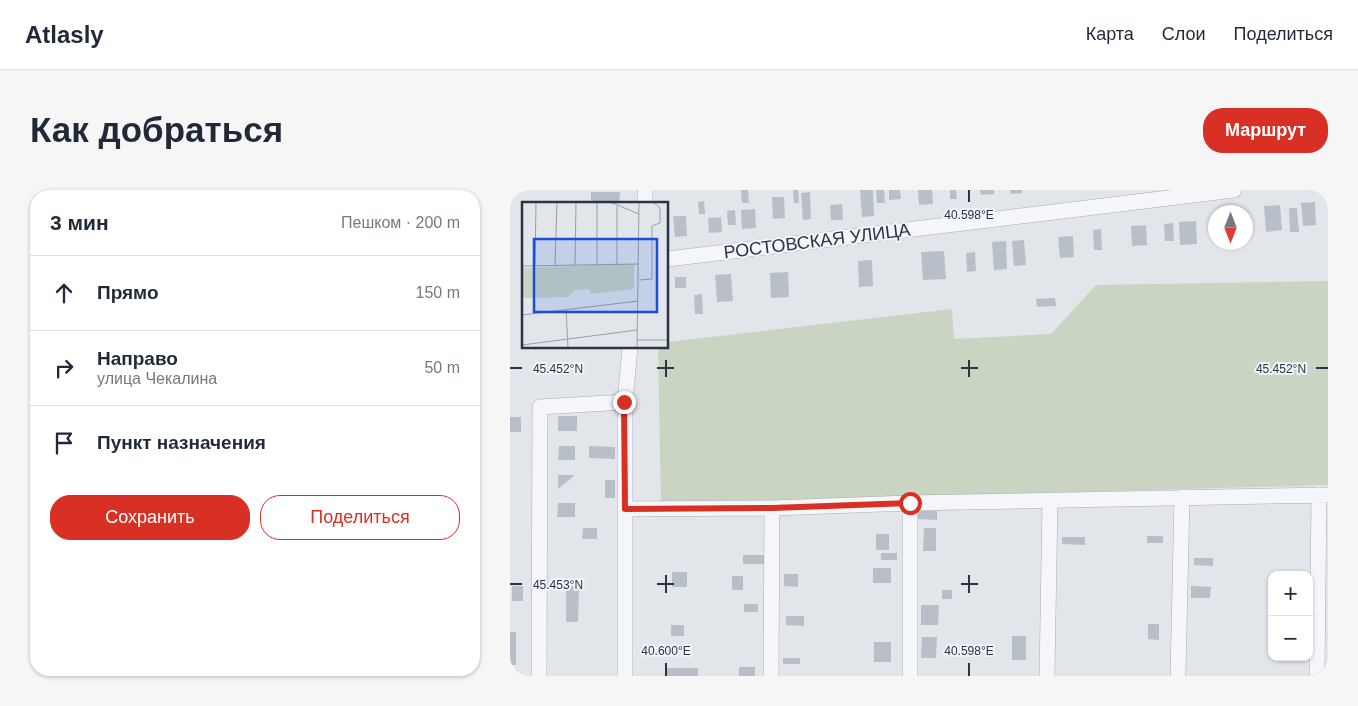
<!DOCTYPE html>
<html lang="ru">
<meta charset="utf-8">
<style>
:root{--surface:#fff;--page:#f6f6f7;--text:#1f2937;--muted:#747a83;--line:#e0e1e3;--accent:#d93025}
body{margin:0;font-family:Helvetica,sans-serif;background:var(--page);color:var(--text)}
.controls{position:absolute;right:15px;bottom:15px;display:grid;overflow:hidden;border-radius:10px;box-shadow:0 1px 4px #0004}
.controls button{width:45px;height:45px;display:grid;place-items:center;padding:0;border:0;border-bottom:1px solid var(--line);background:var(--surface);color:var(--text);font:25px sans-serif}
.compass{position:absolute;left:698px;top:15px;width:45px;height:45px;border-radius:50%;background:var(--surface);box-shadow:0 1px 4px #0004;rotate:180deg}
.stop{position:absolute;width:15px;height:15px;margin:-11px;border:4px solid #d93025;border-radius:50%;background:#fff}
.stop.end{background:#d93025;border-color:#fff;box-shadow:0 1px 5px #0008}
.list{margin:0;padding:0;list-style:none}
h2{display:flex;justify-content:space-between;align-items:center;height:65px;margin:0;padding:0 20px;font-size:21px}
h2 small{font-size:16px;font-weight:400;color:var(--muted)}
.list li{display:grid;grid-template-columns:32px 1fr auto;gap:15px;align-items:center;box-sizing:border-box;height:75px;padding:0 20px;border-top:1px solid var(--line)}
.list b{display:block;font-size:19px;white-space:nowrap}
.list p{margin:0;font-size:16px;white-space:nowrap;color:var(--muted)}
.list em{font-size:16px;font-style:normal;color:var(--muted)}
.actions{display:flex;gap:10px;padding:15px 20px}
.actions a{flex:1;padding:11px 0;border:1px solid var(--accent);border-radius:20px;text-align:center;font-size:18px;color:var(--accent)}
.actions .main{background:var(--accent);color:#fff}
.icon{flex:none;width:28px;height:28px;fill:none;stroke:currentColor;stroke-width:2;stroke-linecap:round;stroke-linejoin:round}
.map{position:relative;flex:none;width:818px;height:486px;overflow:hidden;border-radius:20px}
header{display:flex;align-items:center;gap:30px;box-sizing:border-box;height:70px;padding:0 25px;background:var(--surface);border-bottom:1px solid var(--line)}
header strong{font-size:24px}
nav{display:flex;gap:28px;margin-inline-start:auto;font-size:18px}
.intro{display:flex;align-items:center;justify-content:space-between;box-sizing:border-box;height:120px;padding:0 30px}
h1{margin:0;font-size:35px}
.button{padding:12px 22px;border-radius:20px;background:var(--accent);color:#fff;font-size:18px;font-weight:700}
main{display:flex;gap:30px;padding:0 30px}
aside{flex:1;background:var(--surface);border-radius:20px;box-shadow:0 1px 4px #0004}
.map>svg:first-child{display:block}
</style>
<header>
<strong>Atlasly</strong>
<nav><a>Карта</a><a>Слои</a><a>Поделиться</a></nav>
</header>
<div class="intro"><h1>Как добраться</h1><a class="button">Маршрут</a></div>
<main>
<aside>
<h2>3 мин<small>Пешком · 200 m</small></h2>
<ul class="list">
<li><svg class="icon" aria-label="ahead" viewBox="0 0 24 24"><path d="M12 20V5M6 11l6-6 6 6"/></svg><div><b>Прямо</b></div><em>150 m</em></li>
<li><svg class="icon" aria-label="right" viewBox="0 0 24 24"><path d="M7 20v-9h11M14 6l5 5-5 5"/></svg><div><b>Направо</b><p>улица Чекалина</p></div><em>50 m</em></li>
<li><svg class="icon" aria-label="arrive" viewBox="0 0 24 24"><path d="M6 21V4h12l-3 4 3 4H6"/></svg><div><b>Пункт назначения</b></div></li>
</ul>
<div class="actions"><a class="main">Сохранить</a><a>Поделиться</a></div>
</aside>
<div class="map">
<svg width="818" height="486" viewBox="0 0 818 486">
<rect width="100%" height="100%" fill="#e2e6eb"/>
<!-- green -->
<path fill="#c9d5c2" d="M 818,91 L 818,295 L 151,314 L 148,158 L 158,158 L 158,152 L 442,119 L 444,149 L 541,144 L 586,95 Z"/>
<!-- building -->
<path fill="#b8bfc9" d="M 231,0 L 238,0 L 239,13 L 232,13 Z
M 283,0 L 288,0 L 289,13 L 284,13 Z
M 350,0 L 363,0 L 364,26 L 352,27 Z
M 366,0 L 374,0 L 375,13 L 367,13 Z
M 379,0 L 390,0 L 391,9 L 379,10 Z
M 408,0 L 422,0 L 423,14 L 409,15 Z
M 440,0 L 446,0 L 447,9 L 440,9 Z
M 470,0 L 484,0 L 484,4 L 471,5 Z
M 500,0 L 512,0 L 512,3 L 501,4 Z
M 81,2 L 110,2 L 109,14 L 81,14 Z
M 300,2 L 301,29 L 293,30 L 291,3 Z
M 262,7 L 274,7 L 275,28 L 263,29 Z
M 194,11 L 195,24 L 189,24 L 188,12 Z
M 805,12 L 806,35 L 793,36 L 791,13 Z
M 332,14 L 333,30 L 321,30 L 320,15 Z
M 770,15 L 772,40 L 756,42 L 754,16 Z
M 779,18 L 787,18 L 789,42 L 780,42 Z
M 245,19 L 246,38 L 232,39 L 231,20 Z
M 225,20 L 226,35 L 218,35 L 217,21 Z
M 163,26 L 176,26 L 177,46 L 165,47 Z
M 211,27 L 212,42 L 199,43 L 198,28 Z
M 686,31 L 687,54 L 670,55 L 669,32 Z
M 663,33 L 664,51 L 655,51 L 654,34 Z
M 636,35 L 637,55 L 622,56 L 621,36 Z
M 591,39 L 592,60 L 584,60 L 583,40 Z
M 563,46 L 564,67 L 550,68 L 548,47 Z
M 514,50 L 516,75 L 504,76 L 502,51 Z
M 496,51 L 497,79 L 484,80 L 482,52 Z
M 434,61 L 436,89 L 413,90 L 411,62 Z
M 465,62 L 466,81 L 457,82 L 456,63 Z
M 362,70 L 363,96 L 349,97 L 348,71 Z
M 278,82 L 279,107 L 261,108 L 260,83 Z
M 221,84 L 223,111 L 207,112 L 205,85 Z
M 165,87 L 176,87 L 176,98 L 165,98 Z
M 192,104 L 193,124 L 185,124 L 184,105 Z
M 545,108 L 546,116 L 527,117 L 526,109 Z
M 48,226 L 67,226 L 67,241 L 48,241 Z
M 0,227 L 11,227 L 11,242 L 0,242 Z
M 49,256 L 65,256 L 65,270 L 48,270 Z
M 79,256 L 105,257 L 105,269 L 79,268 Z
M 48,285 L 65,285 L 48,299 Z
M 95,290 L 105,290 L 105,308 L 95,308 Z
M 48,313 L 65,313 L 65,327 L 47,327 Z
M 408,321 L 427,321 L 427,330 L 408,329 Z
M 73,338 L 87,338 L 87,349 L 72,349 Z
M 414,338 L 426,338 L 426,361 L 413,361 Z
M 366,344 L 379,344 L 379,360 L 366,360 Z
M 637,346 L 653,346 L 653,353 L 637,353 Z
M 552,347 L 575,347 L 575,355 L 552,354 Z
M 371,363 L 387,363 L 387,370 L 371,370 Z
M 233,365 L 254,365 L 254,374 L 233,374 Z
M 684,368 L 703,368 L 703,376 L 684,375 Z
M 363,378 L 381,378 L 381,393 L 363,393 Z
M 162,382 L 177,382 L 177,397 L 162,397 Z
M 274,384 L 288,384 L 288,397 L 274,396 Z
M 222,386 L 233,386 L 233,400 L 222,400 Z
M 56,394 L 69,395 L 68,432 L 56,432 Z
M 2,396 L 13,396 L 13,411 L 2,411 Z
M 681,396 L 701,397 L 700,408 L 681,408 Z
M 432,400 L 442,400 L 442,409 L 432,409 Z
M 234,414 L 248,414 L 248,422 L 234,422 Z
M 411,415 L 429,415 L 428,435 L 411,435 Z
M 276,426 L 294,426 L 294,436 L 276,435 Z
M 638,434 L 649,434 L 649,450 L 638,449 Z
M 161,435 L 174,435 L 174,446 L 161,446 Z
M 0,442 L 6,442 L 6,475 L 0,475 Z
M 502,446 L 516,446 L 516,470 L 502,470 Z
M 412,447 L 427,447 L 426,468 L 411,468 Z
M 364,452 L 381,452 L 381,472 L 364,472 Z
M 273,468 L 290,468 L 290,474 L 273,474 Z
M 229,477 L 245,477 L 245,486 L 229,486 Z
M 156,478 L 188,478 L 188,486 L 156,486 Z"/>
<g fill="none" stroke-linecap="round" stroke-linejoin="round">
<!-- street casing -->
<g stroke="#a7adb6" stroke-width="16">
<path id="street" d="M 135,0 L 135,14
M 158,69 L 724,0
M 115,319 L 262,318 L 400,313 L 818,305
M 29,486 L 30,217 L 115,212
M 115,486 L 115,212 L 120,158
M 261,486 L 262,318
M 400,486 L 400,313
M 537,486 L 540,311
M 668,486 L 672,307
M 807,486 L 809,305"/>
</g>
<!-- street -->
<use href="#street" stroke="#f5f6f9" stroke-width="15"/>
</g>
<g fill="none" stroke-linecap="round" stroke-linejoin="round">
<!-- route -->
<path stroke="#d93025" stroke-width="6" d="M 114,212 L 115,319 L 262,318 L 400,313"/>
</g>
<!-- ticks -->
<path fill="none" stroke="#293544" stroke-width="2" d="M 459,0 L 459,12M 156,170 L 156,187M 459,170 L 459,187M 0,178 L 12,178M 147,178 L 164,178M 451,178 L 468,178M 806,178 L 818,178M 156,385 L 156,403M 459,385 L 459,403M 0,394 L 12,394M 147,394 L 164,394M 451,394 L 468,394M 156,473 L 156,486M 459,473 L 459,486"/>
<g text-anchor="middle" dominant-baseline="central" stroke-width="4" stroke-linejoin="round" paint-order="stroke">
<!-- street labels -->
<g font-size="18" fill="#293544" stroke="#f1f5f8">
<text transform="translate(307 51) rotate(-7)">РОСТОВСКАЯ УЛИЦА</text>
</g>
</g>
<!-- overview -->
<g transform="translate(12 12)">
<rect width="146" height="146" fill="#e2e6eb"/>
<path d="M 112,62 L 112,87 L 68,92 L 68,87 L 53,88 L 46,95 L 0,96 L 0,66 Z" fill="#c9d5c2"/>
<path fill="none" stroke="#989fa8" stroke-width="1" d="M 88,0 L 117,12M 95,62 L 95,4M 33,63 L 35,0M 53,63 L 54,0M 75,63 L 75,0M 0,64 L 117,62M 13,64 L 14,0M 117,78 L 130,77 L 130,24 L 138,21 L 138,6 L 131,0M 44,107 L 46,146M 0,113 L 116,99M 115,138 L 147,138M 0,143 L 115,128M 115,146 L 117,0"/>
<path fill="#1d4ed8" fill-opacity="0.15" stroke="#1d4ed8" stroke-width="2.5" d="M 12,37 L 135,37 L 135,110 L 12,110 Z"/>
<rect width="146" height="146" fill="none" stroke="#293544" stroke-width="2.5"/>
</g>
<g font-size="12" text-anchor="middle" fill="#293544" stroke="#f1f5f8" stroke-width="4" stroke-linejoin="round" paint-order="stroke">
<text x="459" y="29">40.598°E</text>
<text x="771" y="183">45.452°N</text>
<text x="48" y="183">45.452°N</text>
<text x="48" y="399">45.453°N</text>
<text x="156" y="465">40.600°E</text>
<text x="459" y="465">40.598°E</text>
</g>
</svg>
<div class="controls">
<button>+</button>
<button>−</button>
</div>
<svg class="compass" viewBox="-18 -18 36 36"><path d="M0-13l5 13h-10z" fill="#e53935"/><path d="M0 13l5-13h-10z" fill="#747a83"/></svg>
<div class="stop" style="left:400px;top:313px"></div>
<div class="stop end" style="left:114px;top:212px"></div>
</div>
</main>
